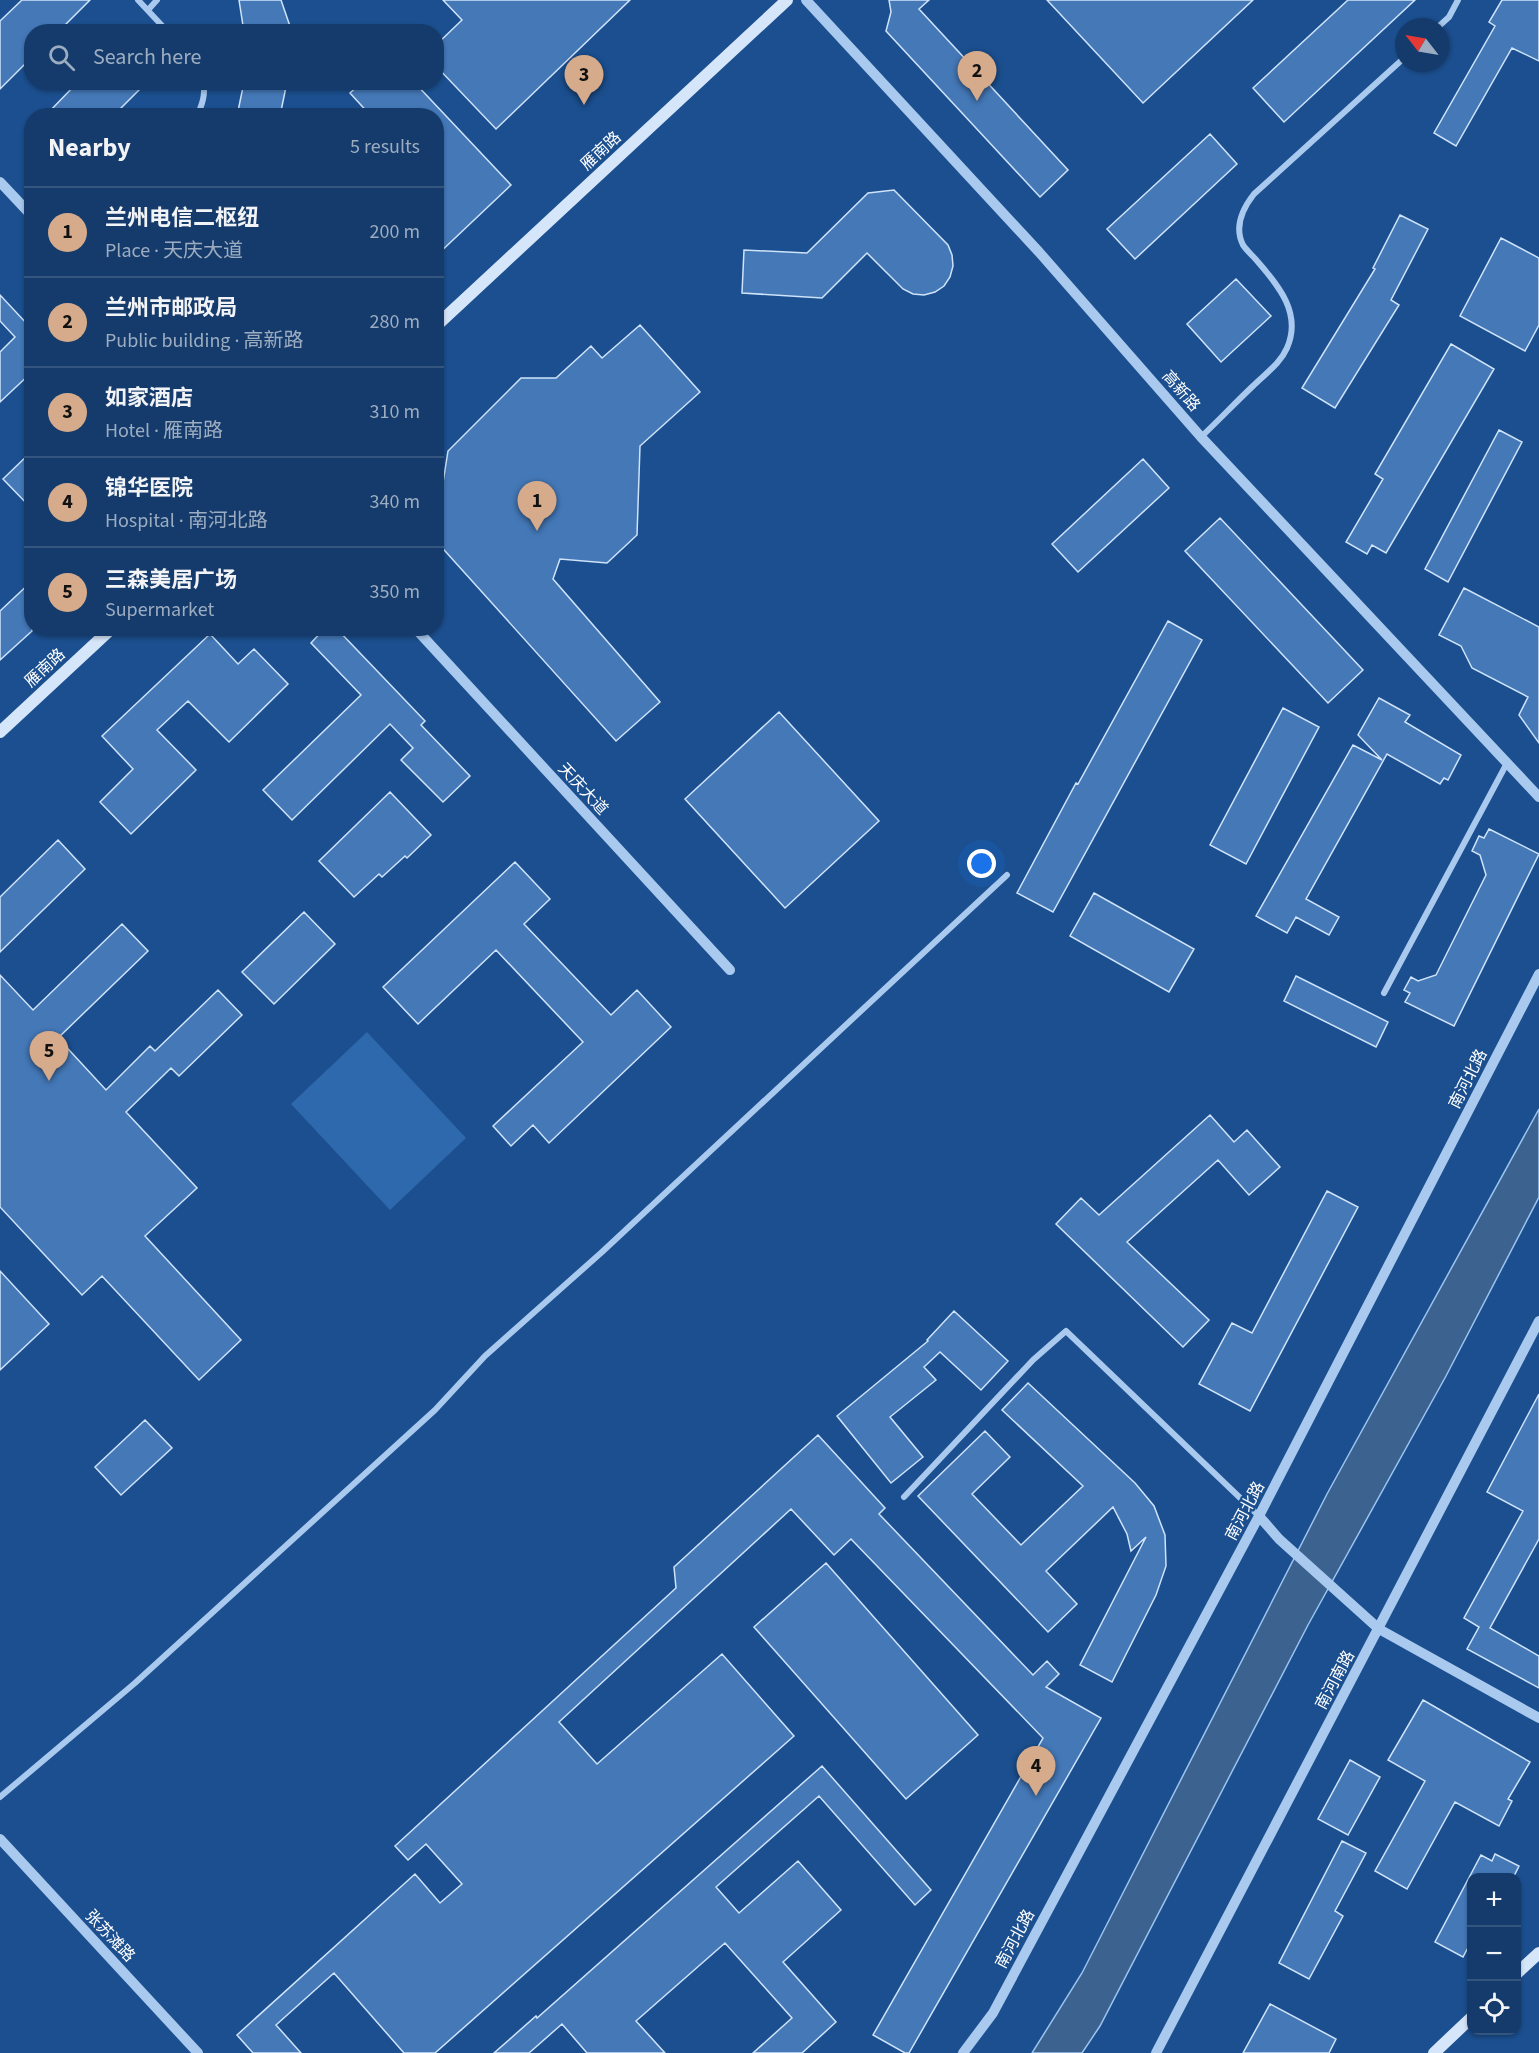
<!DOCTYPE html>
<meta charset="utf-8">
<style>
:root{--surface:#143b6b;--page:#1d4271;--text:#f1f3f6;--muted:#9dadc1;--line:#33557e;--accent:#d6ab8b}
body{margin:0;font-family:"Source Sans 3","Noto Sans SC",sans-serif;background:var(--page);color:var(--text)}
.controls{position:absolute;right:18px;bottom:18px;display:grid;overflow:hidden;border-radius:12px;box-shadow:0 2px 4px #0004}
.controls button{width:54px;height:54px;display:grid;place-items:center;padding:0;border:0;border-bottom:2px solid var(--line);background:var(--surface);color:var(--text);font:30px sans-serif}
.compass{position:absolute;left:1395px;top:18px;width:54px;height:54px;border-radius:50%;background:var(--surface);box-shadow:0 2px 4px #0004;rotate:301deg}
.you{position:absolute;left:982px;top:864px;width:21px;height:21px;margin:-15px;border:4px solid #fff;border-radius:50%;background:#1a73e8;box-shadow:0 0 0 9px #1a73e833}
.badge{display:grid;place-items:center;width:39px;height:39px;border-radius:50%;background:var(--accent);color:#111;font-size:20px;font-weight:700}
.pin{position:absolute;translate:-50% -50px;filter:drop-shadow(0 2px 3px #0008)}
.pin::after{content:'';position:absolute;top:32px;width:21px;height:18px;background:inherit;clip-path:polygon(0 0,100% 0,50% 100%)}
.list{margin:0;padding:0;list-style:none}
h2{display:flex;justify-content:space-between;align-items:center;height:78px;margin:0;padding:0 24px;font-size:26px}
h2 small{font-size:20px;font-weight:400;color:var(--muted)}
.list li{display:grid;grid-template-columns:39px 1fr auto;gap:18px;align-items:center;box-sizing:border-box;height:90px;padding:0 24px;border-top:2px solid var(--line)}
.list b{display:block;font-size:22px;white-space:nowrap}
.list p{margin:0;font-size:20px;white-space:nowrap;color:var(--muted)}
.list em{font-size:20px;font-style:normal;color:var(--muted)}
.icon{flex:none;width:33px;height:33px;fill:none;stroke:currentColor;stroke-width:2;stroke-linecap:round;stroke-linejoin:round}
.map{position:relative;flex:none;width:1539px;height:2053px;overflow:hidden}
.search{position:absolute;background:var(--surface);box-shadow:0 2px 4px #0004;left:24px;top:24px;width:420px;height:66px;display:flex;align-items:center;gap:15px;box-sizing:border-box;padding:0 21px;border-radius:24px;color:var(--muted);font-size:22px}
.panel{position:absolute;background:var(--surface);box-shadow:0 2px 4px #0004;left:24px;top:108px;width:420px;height:528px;border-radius:24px}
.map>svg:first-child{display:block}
</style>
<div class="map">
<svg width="1539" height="2053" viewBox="0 0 1539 2053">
<rect width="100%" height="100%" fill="#1b4f8f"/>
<!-- green -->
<path fill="#2e69ad" d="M 367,1032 L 466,1138 L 390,1210 L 291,1104 Z"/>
<!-- water -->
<path fill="#3c6290" stroke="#9cc4f0" stroke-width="1.5" d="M 1539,1109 L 1539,1197 L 1446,1376 L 1308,1625 L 1100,2026 L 1082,2053 L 1032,2053 L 1082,1973 L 1327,1494 Z"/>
<!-- building -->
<path fill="#4478b7" stroke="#cfe3fa" stroke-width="1.5" d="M 22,0 L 90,0 L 58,32 L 32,32 L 32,57 L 0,89 L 0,21 Z
M 239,0 L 281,0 L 292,32 L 244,32 Z
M 443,0 L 630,0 L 496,129 L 436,66 L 436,45 L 462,20 Z
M 889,0 L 929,0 L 919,9 L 1068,170 L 1040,197 L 886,31 L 891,12 Z
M 1047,0 L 1253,0 L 1143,103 Z
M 1348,0 L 1415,0 L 1284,122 L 1253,88 Z
M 1502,0 L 1539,0 L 1539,61 L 1512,48 L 1456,146 L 1434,133 L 1495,26 L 1489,22 Z
M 78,82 L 147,82 L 113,116 L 45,116 Z
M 244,82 L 287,82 L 280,116 L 237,116 Z
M 362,82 L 414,82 L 511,185 L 436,256 L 436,116 L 371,116 L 350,93 Z
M 1210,134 L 1237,164 L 1135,259 L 1107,229 Z
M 894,190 L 948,245 L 952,255 L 953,266 L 950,277 L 944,286 L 935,292 L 924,295 L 913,294 L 903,289 L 867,253 L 822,298 L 742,293 L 744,250 L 807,253 L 868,193 Z
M 1400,215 L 1428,229 L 1391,300 L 1399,305 L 1335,408 L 1302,388 L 1375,269 L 1373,268 Z
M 1501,238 L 1539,258 L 1539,325 L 1525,351 L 1460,316 Z
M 1236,279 L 1271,316 L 1221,362 L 1187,324 Z
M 0,295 L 28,325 L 32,322 L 32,372 L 0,402 L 0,352 L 15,337 L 0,321 Z
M 640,325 L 700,392 L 640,446 L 637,535 L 607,563 L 560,559 L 553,579 L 660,702 L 616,741 L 436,541 L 436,527 L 448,451 L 521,378 L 556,378 L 591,346 L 602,358 Z
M 1451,344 L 1494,369 L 1386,553 L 1372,545 L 1367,554 L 1346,542 L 1383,479 L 1375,474 Z
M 1499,430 L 1522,442 L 1448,582 L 1425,569 Z
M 32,451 L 32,509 L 3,479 Z
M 1143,459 L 1169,488 L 1078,572 L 1052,544 Z
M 1220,518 L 1363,670 L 1328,703 L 1185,551 Z
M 32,581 L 32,631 L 0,660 L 0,611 Z
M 1464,588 L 1539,627 L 1539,743 L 1519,715 L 1528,697 L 1472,668 L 1461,646 L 1439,635 Z
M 1168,621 L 1202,640 L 1053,912 L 1017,893 L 1076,783 L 1078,784 Z
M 325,628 L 336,628 L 425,721 L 421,725 L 470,776 L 443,802 L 401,760 L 413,748 L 390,724 L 292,820 L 263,790 L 361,695 L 311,643 Z
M 210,634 L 238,664 L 254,649 L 288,684 L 229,742 L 188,701 L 157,730 L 196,770 L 131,834 L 100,802 L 133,769 L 102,736 Z
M 1379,698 L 1410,715 L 1405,722 L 1461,755 L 1448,780 L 1444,778 L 1440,784 L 1387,754 L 1306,899 L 1339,917 L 1329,935 L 1296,917 L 1287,933 L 1256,916 L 1353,745 L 1382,760 L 1358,735 Z
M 1283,708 L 1319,727 L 1246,864 L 1210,845 Z
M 779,712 L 879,821 L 785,908 L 685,799 Z
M 390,792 L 431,835 L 407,858 L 405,856 L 382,877 L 379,874 L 354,897 L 319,861 Z
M 1489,829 L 1539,854 L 1454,1026 L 1405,1002 L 1410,993 L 1404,990 L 1411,977 L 1418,981 L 1436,975 L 1486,875 L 1480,855 L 1472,851 L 1479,836 L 1484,838 Z
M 58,840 L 85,869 L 0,952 L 0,897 Z
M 515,862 L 550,899 L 524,924 L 611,1015 L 637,990 L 671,1027 L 549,1143 L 533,1125 L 511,1146 L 493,1126 L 583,1042 L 496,950 L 418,1024 L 383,987 Z
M 1094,893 L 1194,949 L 1169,992 L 1070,936 Z
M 304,912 L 335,944 L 274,1004 L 242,972 Z
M 122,924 L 148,951 L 58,1038 L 106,1090 L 150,1046 L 155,1051 L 218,990 L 242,1015 L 179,1076 L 171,1068 L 126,1112 L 197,1188 L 145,1236 L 241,1340 L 199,1380 L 102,1276 L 82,1295 L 0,1207 L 0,975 L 33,1010 Z
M 1296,976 L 1388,1022 L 1376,1047 L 1284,1001 Z
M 1210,1115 L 1234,1142 L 1247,1130 L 1280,1167 L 1249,1195 L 1218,1160 L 1127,1242 L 1209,1320 L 1183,1347 L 1056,1224 L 1081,1198 L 1099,1215 Z
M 1327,1191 L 1358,1207 L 1250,1411 L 1199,1384 L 1232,1323 L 1252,1333 Z
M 0,1271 L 49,1324 L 0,1370 Z
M 954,1311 L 1008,1361 L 981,1390 L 940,1352 L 924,1367 L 936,1380 L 890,1417 L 923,1457 L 891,1483 L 837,1416 L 928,1341 L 927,1340 Z
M 1028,1383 L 1135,1483 L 1154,1506 L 1165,1535 L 1166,1566 L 1156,1595 L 1112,1682 L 1080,1665 L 1146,1537 L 1131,1551 L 1127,1534 L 1113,1507 L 1046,1571 L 1077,1604 L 1048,1632 L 918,1496 L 985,1431 L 1010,1457 L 972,1494 L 1021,1545 L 1083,1486 L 1002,1410 Z
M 1539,1394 L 1539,1539 L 1490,1628 L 1539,1656 L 1539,1688 L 1467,1649 L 1479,1627 L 1464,1618 L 1523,1511 L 1487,1492 Z
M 145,1420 L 172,1448 L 121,1495 L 95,1467 Z
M 818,1435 L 885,1508 L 879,1514 L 1033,1675 L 1047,1661 L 1059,1674 L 1046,1687 L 1101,1718 L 909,2053 L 905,2053 L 873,2035 L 1043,1738 L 851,1539 L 834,1555 L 791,1509 L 559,1722 L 597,1764 L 722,1654 L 794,1736 L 435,2053 L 404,2053 L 334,1973 L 276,2025 L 301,2053 L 253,2053 L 237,2035 L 415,1874 L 440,1903 L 462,1884 L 426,1844 L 408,1860 L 395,1846 L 676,1588 L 674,1567 Z
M 826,1563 L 978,1735 L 906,1799 L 754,1627 Z
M 1423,1700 L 1530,1762 L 1508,1799 L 1512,1801 L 1499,1826 L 1455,1802 L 1407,1889 L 1375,1871 L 1425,1781 L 1388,1760 Z
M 1350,1760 L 1380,1777 L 1348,1835 L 1318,1819 Z
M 822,1766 L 931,1890 L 915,1905 L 819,1796 L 716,1887 L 739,1913 L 798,1861 L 841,1910 L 783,1962 L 836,2022 L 802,2053 L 753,2053 L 792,2018 L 725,1943 L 636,2021 L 665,2053 L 587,2053 L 562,2024 L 529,2053 L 494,2053 L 536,2016 L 537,2018 Z
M 1342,1841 L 1366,1853 L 1335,1911 L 1343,1916 L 1309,1979 L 1279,1963 Z
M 1495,1854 L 1519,1866 L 1513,1878 L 1472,1878 L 1472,1940 L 1463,1957 L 1435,1942 L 1481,1855 L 1492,1861 Z
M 1270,2004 L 1336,2039 L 1329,2053 L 1243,2053 Z"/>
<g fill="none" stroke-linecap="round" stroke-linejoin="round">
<!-- minor -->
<path stroke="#a9c9ee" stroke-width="6" d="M 138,0 L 168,32
M 148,10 L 157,0
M 1438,27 L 1449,17 L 1458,0
M 197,116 C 202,105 206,94 203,82
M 1201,437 C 1219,420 1236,402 1254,385 C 1266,373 1280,364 1287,348 C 1302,314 1279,286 1258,262 C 1254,257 1247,251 1243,245 C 1234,227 1243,208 1254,194 L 1404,58
M 1384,993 L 1507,763
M 904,1497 L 1033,1360 L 1066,1331 L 1259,1516
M 0,1797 L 135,1683 L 435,1410 L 485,1356 L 602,1252 L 1007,875"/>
<!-- tertiary -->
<path stroke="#a9c9ee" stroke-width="10" d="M 806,0 L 1039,252 L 1201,437 L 1539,797
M 0,182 L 32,216
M 415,628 L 730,970
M 1259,1516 L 1279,1539 L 1379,1629 L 1539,1718
M 0,1839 L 198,2053
M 963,2053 L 993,2013 L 1259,1516 L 1539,974
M 1156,2053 L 1539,1321"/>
<!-- secondary -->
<path stroke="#d6e6fa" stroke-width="12" d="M 436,326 L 787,0
M 0,732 L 112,628
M 1516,1974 L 1539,1953
M 1434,2053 L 1472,2017"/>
</g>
<g text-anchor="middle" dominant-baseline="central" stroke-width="4.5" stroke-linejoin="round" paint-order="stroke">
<!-- street labels -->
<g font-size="16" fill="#fff" stroke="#1b4f8f">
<text transform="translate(601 151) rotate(-43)">雁南路</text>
<text transform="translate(1181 391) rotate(49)">高新路</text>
<text transform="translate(45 668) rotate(-43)">雁南路</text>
<text transform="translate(583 789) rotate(47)">天庆大道</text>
<text transform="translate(1468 1079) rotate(-63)">南河北路</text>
<text transform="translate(1245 1511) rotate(-62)">南河北路</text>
<text transform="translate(1335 1680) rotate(-62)">南河南路</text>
<text transform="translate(110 1936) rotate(47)">张苏滩路</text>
<text transform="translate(1015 1939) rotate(-62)">南河北路</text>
</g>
</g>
</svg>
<div class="controls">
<button>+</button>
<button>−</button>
<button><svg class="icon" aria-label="locate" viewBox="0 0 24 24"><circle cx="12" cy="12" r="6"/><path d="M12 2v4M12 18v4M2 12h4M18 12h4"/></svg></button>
</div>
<svg class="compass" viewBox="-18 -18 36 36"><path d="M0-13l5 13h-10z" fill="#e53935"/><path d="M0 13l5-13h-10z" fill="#9dadc1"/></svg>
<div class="you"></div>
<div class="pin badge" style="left:537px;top:531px">1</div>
<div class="pin badge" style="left:977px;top:101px">2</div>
<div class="pin badge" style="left:584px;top:105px">3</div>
<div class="pin badge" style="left:1036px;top:1796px">4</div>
<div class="pin badge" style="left:49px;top:1081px">5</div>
<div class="search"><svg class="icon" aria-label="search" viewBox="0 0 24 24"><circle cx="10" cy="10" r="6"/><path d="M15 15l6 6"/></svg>Search here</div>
<section class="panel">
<h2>Nearby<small>5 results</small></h2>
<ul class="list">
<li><span class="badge">1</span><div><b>兰州电信二枢纽</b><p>Place · 天庆大道</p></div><em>200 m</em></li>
<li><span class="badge">2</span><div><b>兰州市邮政局</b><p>Public building · 高新路</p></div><em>280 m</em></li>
<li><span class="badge">3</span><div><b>如家酒店</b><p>Hotel · 雁南路</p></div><em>310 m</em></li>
<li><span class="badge">4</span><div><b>锦华医院</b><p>Hospital · 南河北路</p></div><em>340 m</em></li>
<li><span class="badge">5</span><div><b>三森美居广场</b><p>Supermarket</p></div><em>350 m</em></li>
</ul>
</section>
</div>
